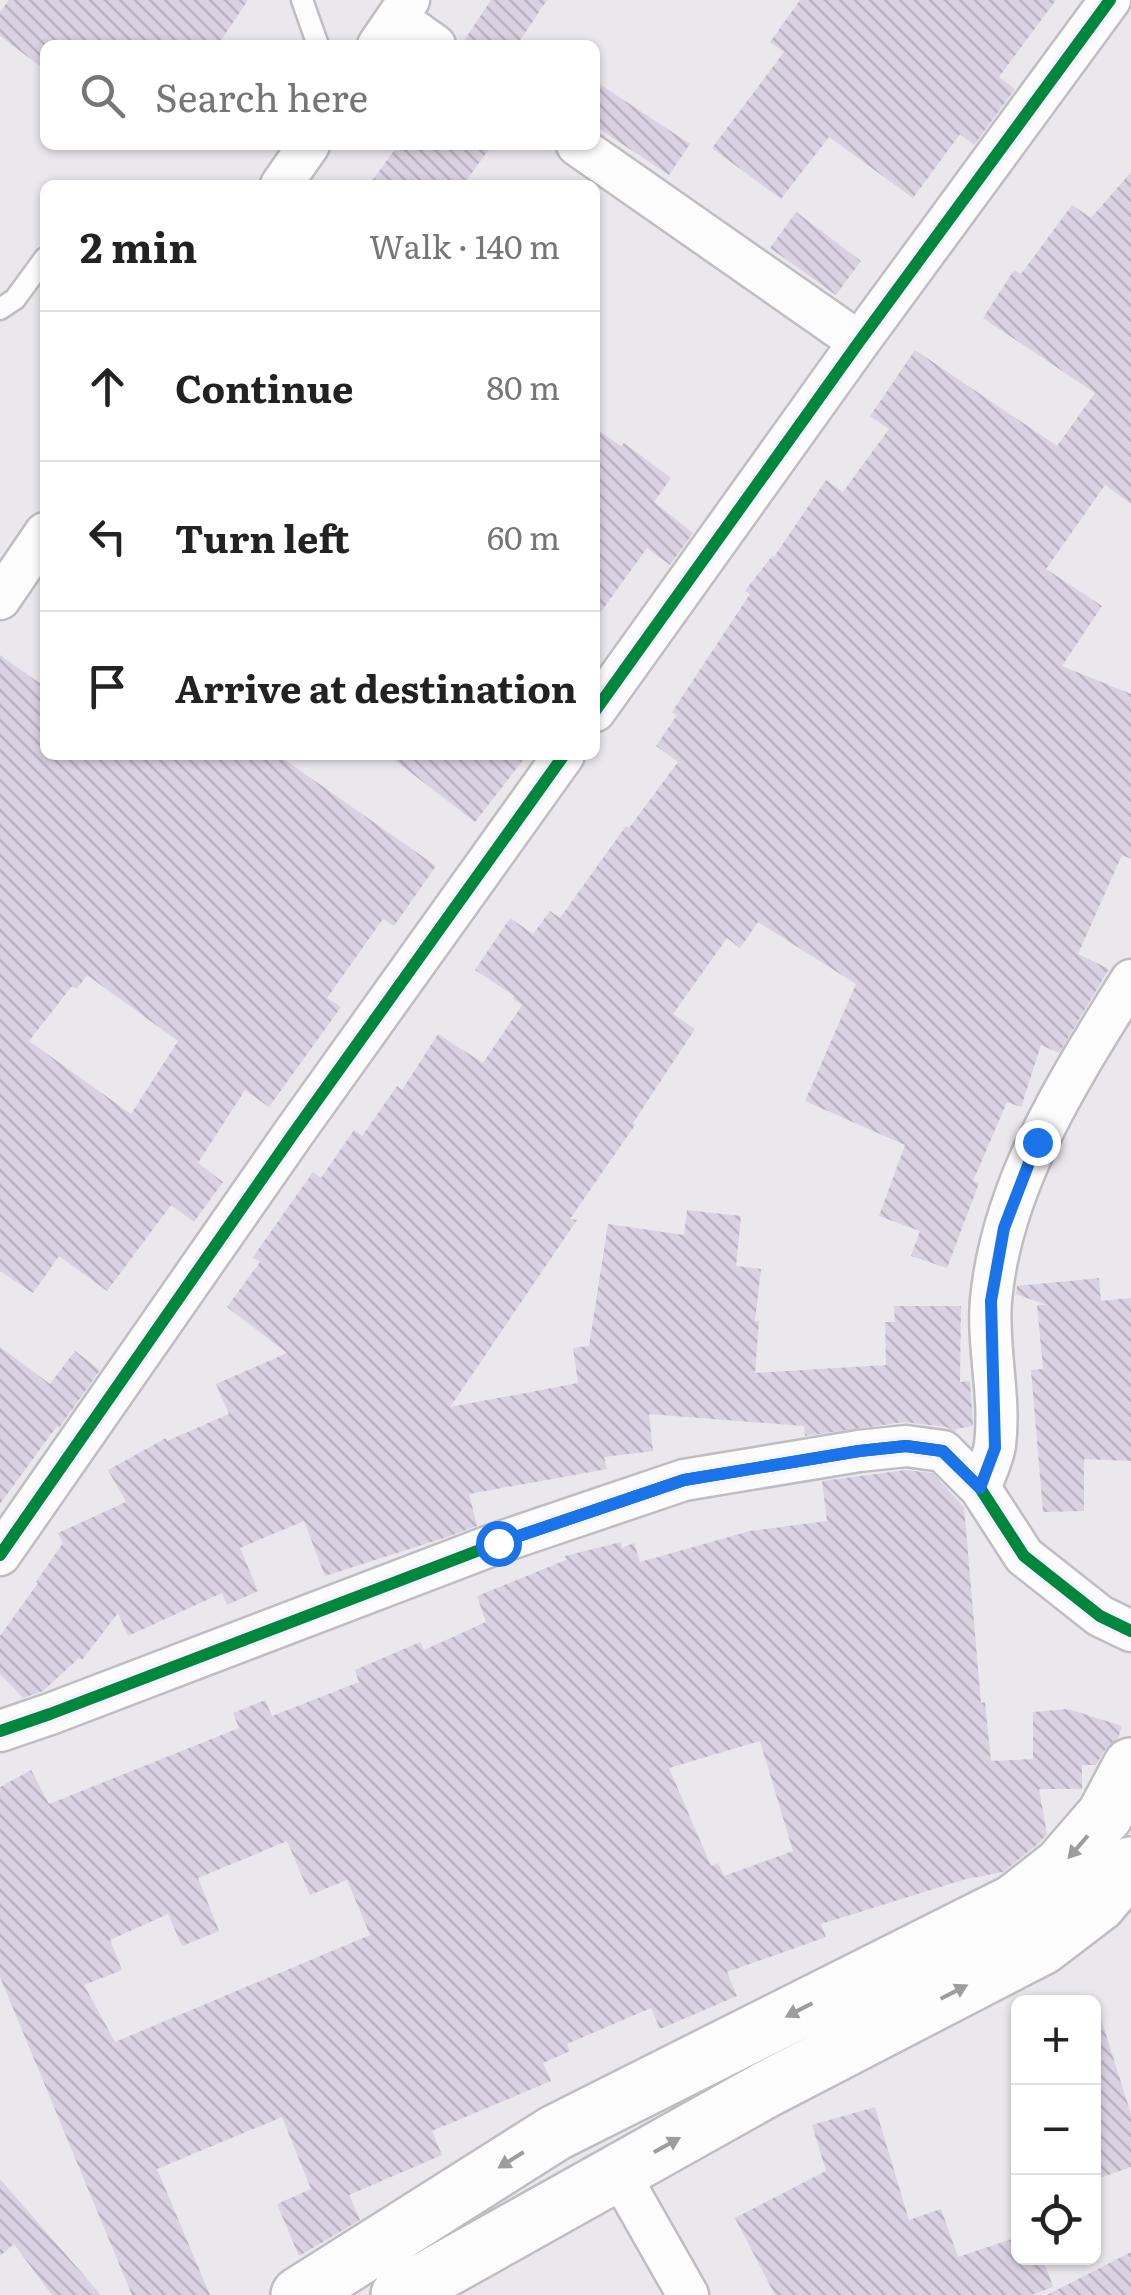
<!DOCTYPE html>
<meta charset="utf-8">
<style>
:root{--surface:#fff;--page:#f2f2f2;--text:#222;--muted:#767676;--line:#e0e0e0}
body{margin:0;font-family:Literata,serif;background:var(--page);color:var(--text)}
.controls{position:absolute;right:30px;bottom:30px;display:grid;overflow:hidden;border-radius:15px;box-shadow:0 2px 8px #0004}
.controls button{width:90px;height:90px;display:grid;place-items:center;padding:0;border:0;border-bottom:2px solid var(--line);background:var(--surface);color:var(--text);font:50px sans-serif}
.stop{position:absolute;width:30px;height:30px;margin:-22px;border:8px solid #1a73e8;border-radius:50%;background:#fff}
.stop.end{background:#1a73e8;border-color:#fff;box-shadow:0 2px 10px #0008}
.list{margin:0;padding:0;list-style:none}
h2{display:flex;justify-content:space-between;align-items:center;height:130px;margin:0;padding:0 40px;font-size:42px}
h2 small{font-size:32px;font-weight:400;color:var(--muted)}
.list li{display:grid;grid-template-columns:65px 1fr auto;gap:30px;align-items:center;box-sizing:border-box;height:150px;padding:0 40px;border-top:2px solid var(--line)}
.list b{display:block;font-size:38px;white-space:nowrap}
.list em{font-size:32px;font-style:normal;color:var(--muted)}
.icon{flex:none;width:55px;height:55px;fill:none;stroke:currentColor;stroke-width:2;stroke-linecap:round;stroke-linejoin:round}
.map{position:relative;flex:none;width:1131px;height:2295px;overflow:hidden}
.search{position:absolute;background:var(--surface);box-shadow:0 2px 8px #0004;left:40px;top:40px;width:560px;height:110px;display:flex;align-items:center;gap:25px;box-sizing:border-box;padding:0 35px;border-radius:15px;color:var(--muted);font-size:38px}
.panel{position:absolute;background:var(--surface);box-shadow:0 2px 8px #0004;left:40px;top:180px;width:560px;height:580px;border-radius:15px}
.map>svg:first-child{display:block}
</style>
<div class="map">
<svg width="1131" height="2295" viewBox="0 0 1131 2295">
<defs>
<pattern id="building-back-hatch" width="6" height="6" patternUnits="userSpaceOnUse" patternTransform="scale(2.5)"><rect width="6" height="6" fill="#dad1e2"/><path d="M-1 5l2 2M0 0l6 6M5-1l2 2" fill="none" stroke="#bab2c1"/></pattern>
</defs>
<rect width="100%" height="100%" fill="#eae8ed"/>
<!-- building -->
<path fill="url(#building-back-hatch)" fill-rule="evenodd" d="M 9,0 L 248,0 L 218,45 L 45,45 L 45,59 L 40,66 L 0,36 L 0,12 Z
M 491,0 L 547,0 L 517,45 L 461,45 Z
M 800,0 L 1056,0 L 999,77 L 1015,89 L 974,145 L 960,134 L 913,198 L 829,137 L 781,199 L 712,148 L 784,52 L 770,42 Z
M 595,81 L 690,144 L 669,175 L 595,126 Z
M 398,145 L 492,145 L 463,185 L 369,185 Z
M 1131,172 L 1131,504 L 1105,485 L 1046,569 L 1102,606 L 1062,666 L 1131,694 L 1131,859 L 1122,855 L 1078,954 L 1109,969 L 1059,1053 L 1041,1045 L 1021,1107 L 1007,1102 L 973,1181 L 979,1183 L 947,1268 L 911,1256 L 920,1231 L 879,1216 L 905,1145 L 805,1101 L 856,984 L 758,922 L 740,948 L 727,938 L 673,1014 L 695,1029 L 633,1123 L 635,1125 L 570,1219 L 577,1220 L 450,1407 L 578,1383 L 573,1348 L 589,1346 L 608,1224 L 684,1235 L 687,1210 L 741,1216 L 736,1266 L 761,1269 L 755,1321 L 759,1321 L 755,1373 L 886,1365 L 885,1322 L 895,1322 L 894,1306 L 961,1306 L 960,1382 L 970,1381 L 973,1426 L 956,1429 L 956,1432 L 946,1427 L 904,1422 L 805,1436 L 804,1426 L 649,1414 L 653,1451 L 604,1457 L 607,1469 L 469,1494 L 477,1526 L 450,1536 L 325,1576 L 304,1521 L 240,1548 L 258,1591 L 227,1605 L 222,1593 L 128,1636 L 118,1613 L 82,1660 L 79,1658 L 43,1691 L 23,1698 L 0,1674 L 0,1636 L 38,1583 L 36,1582 L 63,1543 L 58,1533 L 126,1502 L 108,1470 L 166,1438 L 167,1441 L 229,1414 L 216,1384 L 287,1353 L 227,1307 L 260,1262 L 253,1257 L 313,1172 L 321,1178 L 354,1130 L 362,1136 L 397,1086 L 402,1090 L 438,1034 L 483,1063 L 522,1005 L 513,999 L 514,996 L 475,970 L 510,918 L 533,934 L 550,911 L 560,918 L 626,826 L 629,828 L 678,762 L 656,746 L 677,715 L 672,712 L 750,594 L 745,591 L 772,556 L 774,557 L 826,480 L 843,492 L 889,429 L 870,416 L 915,350 L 1057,446 L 1095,393 L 983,318 L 1014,270 L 1021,274 L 1072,205 L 1091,218 Z
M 796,212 L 861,261 L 836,295 L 770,248 Z
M 595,428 L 621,446 L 624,443 L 671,478 L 654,502 L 693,533 L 670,565 L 647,548 L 595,620 Z
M 0,655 L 45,687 L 45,755 L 278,755 L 436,866 L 394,926 L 383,919 L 327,998 L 341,1007 L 269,1107 L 245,1090 L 198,1163 L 223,1182 L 194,1222 L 171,1205 L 107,1291 L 59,1256 L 33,1293 L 0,1271 ZM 87,975 L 178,1041 L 131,1114 L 29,1041 L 72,986 L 77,989 Z
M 388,755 L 527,755 L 475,822 Z
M 1099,1278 L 1101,1301 L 1131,1298 L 1131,1461 L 1084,1459 L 1084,1511 L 1043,1512 L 1031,1370 L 1043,1369 L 1037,1305 L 1047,1305 L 1016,1294 L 1017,1286 Z
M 0,1347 L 50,1384 L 75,1351 L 100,1370 L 59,1428 L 57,1426 L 0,1504 Z
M 906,1470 L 932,1473 L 964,1507 L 981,1703 L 985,1702 L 991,1761 L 1033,1759 L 1033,1712 L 1068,1709 L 1122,1726 L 1118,1738 L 1104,1751 L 1096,1765 L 1082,1765 L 1082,1789 L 1039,1789 L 1047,1834 L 1039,1843 L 1003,1872 L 966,1879 L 821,1924 L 826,1937 L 727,1972 L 737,1996 L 660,2029 L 651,2008 L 567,2044 L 570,2051 L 543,2063 L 551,2081 L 432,2131 L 442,2155 L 349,2195 L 360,2220 L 299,2256 L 277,2204 L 311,2189 L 282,2117 L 157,2169 L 210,2295 L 132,2295 L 0,1977 L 0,1787 L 31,1770 L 49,1804 L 239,1728 L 233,1713 L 265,1700 L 272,1716 L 359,1682 L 355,1670 L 420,1642 L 424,1650 L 486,1622 L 477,1596 L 566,1560 L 565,1556 L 621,1542 L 622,1548 L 634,1543 L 640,1562 L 750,1531 L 827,1521 L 822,1481 ZM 760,1741 L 793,1851 L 724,1876 L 718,1863 L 711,1866 L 669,1768 ZM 287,1841 L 310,1895 L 347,1880 L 370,1935 L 115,2042 L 84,1985 L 122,1970 L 110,1940 L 168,1914 L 182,1946 L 219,1931 L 198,1878 Z
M 1101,2019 L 1131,2114 L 1131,2167 L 1094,2180 L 1094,2020 Z
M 875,2107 L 909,2220 L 941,2209 L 958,2257 L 1018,2237 L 1018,2258 L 1043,2258 L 1053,2287 L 1031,2295 L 775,2295 L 735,2218 L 826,2171 L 812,2125 Z
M 0,2179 L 101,2295 L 52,2295 L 14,2244 L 0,2256 Z
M 1131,2252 L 1131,2295 L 1047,2295 Z"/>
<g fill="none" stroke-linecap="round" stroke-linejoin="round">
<!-- service casing -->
<g stroke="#bfbdc1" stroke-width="25">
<path id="service" d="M 302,0 L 318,45
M 0,309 L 15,299 L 45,258"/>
</g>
<!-- minor casing -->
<g stroke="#bfbdc1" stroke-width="45">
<path id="minor" d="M 397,18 L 435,45
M 378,45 L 409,0
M 577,145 L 859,342
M 281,185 L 309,145
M 0,599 L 45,533
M 595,711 L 859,342 L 1110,0
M 980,1488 C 985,1475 993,1459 995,1445 C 1001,1397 987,1347 991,1300 C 1002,1182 1070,1078 1131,980
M 0,1555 L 293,1134 L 564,755
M 0,1731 L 50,1714 L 498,1543 L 684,1480 L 859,1451 L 906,1446 L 943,1451 L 980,1488 L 1024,1556 L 1100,1616 L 1131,1631
M 618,2172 L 688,2295"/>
</g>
<!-- secondary casing -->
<g stroke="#bfbdc1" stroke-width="60">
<path id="secondary" d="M 299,2295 L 555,2133 L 1015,1902 L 1061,1866 L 1105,1815 L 1131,1766
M 399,2295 L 767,2089 L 1043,1946 L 1098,1904 L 1131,1865"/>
</g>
<!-- service -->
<use href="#service" stroke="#fcfcfc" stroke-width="20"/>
<!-- minor -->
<use href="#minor" stroke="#fcfcfc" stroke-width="40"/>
<!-- secondary -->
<use href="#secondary" stroke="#fcfcfc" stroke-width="55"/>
<!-- cycleway casing -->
<g stroke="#f7f2fd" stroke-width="19">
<path id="cycleway" d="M 595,711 L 859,342 L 1110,0
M 0,1555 L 293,1134 L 564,755
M 0,1731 L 50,1714 L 498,1543 L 684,1480 L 859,1451 L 906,1446 L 943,1451 L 980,1488 L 1024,1556 L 1100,1616 L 1131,1631"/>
</g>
<!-- cycleway -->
<use href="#cycleway" stroke="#00873e" stroke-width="12"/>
</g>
<!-- one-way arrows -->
<defs><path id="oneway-solid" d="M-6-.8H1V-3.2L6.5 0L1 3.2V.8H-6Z" transform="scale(2.5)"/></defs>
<g fill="#9d9c9e">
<use href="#oneway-solid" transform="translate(1078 1847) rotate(131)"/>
<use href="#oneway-solid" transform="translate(954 1992) rotate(-27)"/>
<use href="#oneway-solid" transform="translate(799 2010) rotate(153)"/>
<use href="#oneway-solid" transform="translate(667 2145) rotate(-29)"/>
<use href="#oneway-solid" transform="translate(511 2160) rotate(148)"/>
</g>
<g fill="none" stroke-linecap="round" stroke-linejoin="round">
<!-- route -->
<path stroke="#1a73e8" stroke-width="12" d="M 498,1543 L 684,1480 L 859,1451 L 906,1446 L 942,1451 L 980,1488 L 995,1448 L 991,1301 L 1004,1228 L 1037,1142"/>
</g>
</svg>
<div class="controls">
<button>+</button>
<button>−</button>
<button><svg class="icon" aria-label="locate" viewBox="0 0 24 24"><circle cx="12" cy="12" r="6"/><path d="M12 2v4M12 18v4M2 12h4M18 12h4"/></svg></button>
</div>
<div class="stop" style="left:498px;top:1543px"></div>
<div class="stop end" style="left:1037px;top:1142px"></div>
<div class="search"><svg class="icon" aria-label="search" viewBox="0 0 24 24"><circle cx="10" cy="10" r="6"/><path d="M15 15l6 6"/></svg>Search here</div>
<section class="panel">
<h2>2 min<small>Walk · 140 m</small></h2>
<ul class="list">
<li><svg class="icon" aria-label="ahead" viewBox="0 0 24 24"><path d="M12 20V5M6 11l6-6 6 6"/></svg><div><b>Continue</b></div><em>80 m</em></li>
<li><svg class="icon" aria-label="left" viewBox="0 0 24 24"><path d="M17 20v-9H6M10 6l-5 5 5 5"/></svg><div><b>Turn left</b></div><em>60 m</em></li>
<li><svg class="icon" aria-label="arrive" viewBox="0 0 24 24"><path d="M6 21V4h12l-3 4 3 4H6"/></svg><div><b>Arrive at destination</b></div></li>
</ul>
</section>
</div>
